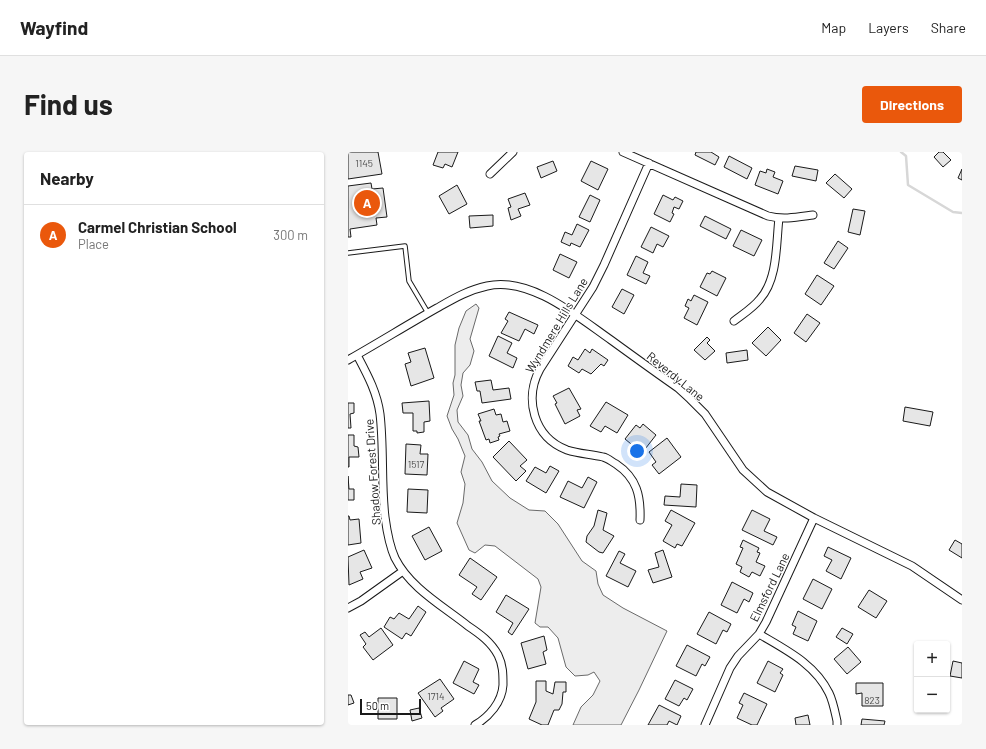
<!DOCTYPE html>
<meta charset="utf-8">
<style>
:root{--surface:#fff;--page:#f6f6f6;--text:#222;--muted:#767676;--line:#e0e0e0;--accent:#ea580c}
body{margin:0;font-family:Barlow,sans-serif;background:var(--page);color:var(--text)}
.controls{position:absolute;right:12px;bottom:12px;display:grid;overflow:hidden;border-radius:4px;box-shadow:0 1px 3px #0004}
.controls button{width:36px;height:36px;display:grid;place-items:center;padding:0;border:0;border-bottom:1px solid var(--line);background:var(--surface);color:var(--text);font:20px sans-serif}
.scale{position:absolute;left:12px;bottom:10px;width:61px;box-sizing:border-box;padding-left:4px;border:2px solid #1a1a1a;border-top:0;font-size:11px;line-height:14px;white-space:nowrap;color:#1a1a1a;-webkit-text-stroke:3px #fff;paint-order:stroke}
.you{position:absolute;left:289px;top:299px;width:14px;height:14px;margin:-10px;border:3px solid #fff;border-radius:50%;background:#1a73e8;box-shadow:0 0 0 6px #1a73e833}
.badge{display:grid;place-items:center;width:26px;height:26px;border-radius:50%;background:var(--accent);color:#fff;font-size:13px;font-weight:700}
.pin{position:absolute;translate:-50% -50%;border:2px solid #fff;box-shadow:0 1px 4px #0006}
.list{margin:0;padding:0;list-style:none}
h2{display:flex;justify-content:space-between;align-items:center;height:52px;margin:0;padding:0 16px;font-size:17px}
h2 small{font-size:13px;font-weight:400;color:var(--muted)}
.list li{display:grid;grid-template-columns:26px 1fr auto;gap:12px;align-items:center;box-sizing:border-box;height:60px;padding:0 16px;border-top:1px solid var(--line)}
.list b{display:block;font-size:15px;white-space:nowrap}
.list p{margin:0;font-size:13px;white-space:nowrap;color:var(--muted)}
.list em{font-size:13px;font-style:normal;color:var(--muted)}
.map{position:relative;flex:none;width:614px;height:573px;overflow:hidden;border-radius:4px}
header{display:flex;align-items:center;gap:24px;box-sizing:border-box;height:56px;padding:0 20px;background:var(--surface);border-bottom:1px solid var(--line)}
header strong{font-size:19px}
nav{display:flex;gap:22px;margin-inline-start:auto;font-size:14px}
.intro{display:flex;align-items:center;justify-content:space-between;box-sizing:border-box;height:96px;padding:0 24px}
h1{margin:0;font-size:28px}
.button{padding:10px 18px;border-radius:4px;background:var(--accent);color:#fff;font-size:14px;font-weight:700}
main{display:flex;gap:24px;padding:0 24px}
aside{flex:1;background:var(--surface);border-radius:4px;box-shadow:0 1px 3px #0004}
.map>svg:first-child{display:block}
</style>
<header>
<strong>Wayfind</strong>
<nav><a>Map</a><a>Layers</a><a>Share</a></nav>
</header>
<div class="intro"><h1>Find us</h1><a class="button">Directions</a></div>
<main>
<aside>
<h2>Nearby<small></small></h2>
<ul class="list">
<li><span class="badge">A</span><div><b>Carmel Christian School</b><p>Place</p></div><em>300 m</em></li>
</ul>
</aside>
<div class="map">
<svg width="614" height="573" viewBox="0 0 614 573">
<rect width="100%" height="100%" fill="#fff"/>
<!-- built -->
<path fill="#ededed" stroke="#6a6a6a" d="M 128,152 L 131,156 L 122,187 L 126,199 L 122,213 L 115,221 L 113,233 L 115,244 L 109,258 L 110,270 L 120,283 L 124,297 L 134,310 L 144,329 L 162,346 L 181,358 L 197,359 L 210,372 L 234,409 L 248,419 L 250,432 L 255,443 L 275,456 L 319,479 L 291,538 L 273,573 L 225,573 L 233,555 L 245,543 L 252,529 L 246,520 L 240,523 L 227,524 L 218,515 L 210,486 L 200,475 L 192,475 L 187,471 L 193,435 L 190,427 L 147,394 L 137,393 L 127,401 L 121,398 L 109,371 L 115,351 L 117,332 L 113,320 L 117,304 L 110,287 L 104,277 L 99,264 L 106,243 L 105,231 L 107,223 L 107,193 L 111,176 L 118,159 Z"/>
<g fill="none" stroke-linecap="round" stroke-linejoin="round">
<!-- stream -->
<path stroke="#d7d7d7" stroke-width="2.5" d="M 553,0 L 558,4 L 560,33 L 605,60 L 614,61"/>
</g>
<!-- building -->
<path fill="#e6e6e6" stroke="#1a1a1a" d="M 0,0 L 30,0 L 34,22 L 0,27 Z
M 90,0 L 110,0 L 104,15 L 97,12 L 95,16 L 85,13 Z
M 348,0 L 363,0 L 371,5 L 367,13 L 347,3 Z
M 591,0 L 595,0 L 603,8 L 595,15 L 586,5 Z
M 381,4 L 404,16 L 399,27 L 376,15 Z
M 205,9 L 209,19 L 193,26 L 189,15 Z
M 243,9 L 260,17 L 250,38 L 233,29 Z
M 447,14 L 470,18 L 468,29 L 444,24 Z
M 419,17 L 427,20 L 425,25 L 435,29 L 430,42 L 407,33 L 412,19 L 418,21 Z
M 614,17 L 614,28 L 610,26 Z
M 487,22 L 504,37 L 496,46 L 478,31 Z
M 23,31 L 24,37 L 35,36 L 39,65 L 28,66 L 29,73 L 2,77 L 3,85 L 0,85 L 0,34 Z
M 109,33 L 119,52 L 101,62 L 91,44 Z
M 177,41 L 182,53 L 170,57 L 173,64 L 163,68 L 160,56 L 163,55 L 160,47 Z
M 242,43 L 252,48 L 242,70 L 231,65 Z
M 315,43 L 325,48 L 327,45 L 335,49 L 331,57 L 326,55 L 324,61 L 326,62 L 322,70 L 306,62 Z
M 505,57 L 517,59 L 512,83 L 500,80 Z
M 145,63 L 145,74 L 122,76 L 121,64 Z
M 357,64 L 383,77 L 378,87 L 352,74 Z
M 229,72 L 241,78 L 232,95 L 223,91 L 222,94 L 213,90 L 217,80 L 224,83 Z
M 303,75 L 321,84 L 315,95 L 309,92 L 305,101 L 293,95 Z
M 393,78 L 414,88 L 406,104 L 385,94 Z
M 490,89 L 500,96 L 486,117 L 476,111 Z
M 212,102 L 229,110 L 221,126 L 205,118 Z
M 288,104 L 300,110 L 295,121 L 302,124 L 298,132 L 279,123 Z
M 364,119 L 378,126 L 369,144 L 352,135 L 359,121 L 362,122 Z
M 469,123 L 486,134 L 473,153 L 457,142 Z
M 274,137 L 286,143 L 276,162 L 264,155 Z
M 346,143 L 360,150 L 349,173 L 336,166 L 341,156 L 337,154 L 340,147 L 343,149 Z
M 161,160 L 190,173 L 186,182 L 177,177 L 171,189 L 153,181 L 160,169 L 157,167 Z
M 459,162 L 472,171 L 458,190 L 446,181 Z
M 420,175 L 433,188 L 418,204 L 404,191 Z
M 150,184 L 164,191 L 159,201 L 169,206 L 165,216 L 141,204 Z
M 359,185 L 362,188 L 359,191 L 367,199 L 357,208 L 346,198 Z
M 77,196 L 86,226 L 63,234 L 57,212 L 63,210 L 60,201 Z
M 237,197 L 242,201 L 244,197 L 260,208 L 256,214 L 253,212 L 243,222 L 234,217 L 231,221 L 220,214 L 225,205 L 230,208 Z
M 399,198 L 400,208 L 379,211 L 378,201 Z
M 143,228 L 145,238 L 161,236 L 163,247 L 134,251 L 132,239 L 129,239 L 127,230 Z
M 221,236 L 233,257 L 229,258 L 232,264 L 217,272 L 207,252 L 209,251 L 205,244 Z
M 81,249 L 82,269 L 76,270 L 76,280 L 69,281 L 69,279 L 65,279 L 65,261 L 55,261 L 54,251 Z
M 258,250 L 280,263 L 269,281 L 257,274 L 253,280 L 242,274 Z
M 0,251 L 6,251 L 6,261 L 2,262 L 3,276 L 0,276 Z
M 557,255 L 585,260 L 582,274 L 555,269 Z
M 146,257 L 148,263 L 153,262 L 155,270 L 159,269 L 162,279 L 151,282 L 152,284 L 150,285 L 151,288 L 142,291 L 141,287 L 138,288 L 131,269 L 133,269 L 130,262 Z
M 295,272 L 308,283 L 294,301 L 277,287 L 288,273 L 292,276 Z
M 0,283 L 6,283 L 6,294 L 10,295 L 11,305 L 1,305 L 1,315 L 0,315 Z
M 319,286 L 333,305 L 311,322 L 304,313 L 308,310 L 301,300 Z
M 161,289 L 179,308 L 172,314 L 178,319 L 168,329 L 145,305 Z
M 58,292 L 73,293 L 72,302 L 80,302 L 79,323 L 57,322 Z
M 202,314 L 211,319 L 198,341 L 178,329 L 187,315 L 198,321 Z
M 0,324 L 1,337 L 6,337 L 6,348 L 0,348 Z
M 240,325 L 249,330 L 236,356 L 212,345 L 220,329 L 234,336 Z
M 333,332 L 349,333 L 348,355 L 316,353 L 317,344 L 332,345 Z
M 60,337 L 80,338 L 79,361 L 59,360 Z
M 250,358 L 259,361 L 255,378 L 266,384 L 255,401 L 251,400 L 238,390 L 239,384 L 246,374 Z
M 323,358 L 347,371 L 334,394 L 329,392 L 327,396 L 315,389 L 324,373 L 317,369 Z
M 404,358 L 422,367 L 416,379 L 429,385 L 425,393 L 394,378 Z
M 0,364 L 1,364 L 2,368 L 11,367 L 13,391 L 0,393 Z
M 81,375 L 94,399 L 77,408 L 64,384 Z
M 395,388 L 411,396 L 409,400 L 412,401 L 408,410 L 417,414 L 412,424 L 404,420 L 401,425 L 392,420 L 394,415 L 388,412 L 395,396 L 392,395 Z
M 607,388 L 614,392 L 614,406 L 601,398 Z
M 480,395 L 503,406 L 493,427 L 478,419 L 484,408 L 476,404 Z
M 16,398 L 24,416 L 12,420 L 15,427 L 1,433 L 0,405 Z
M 315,398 L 324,425 L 305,431 L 300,418 L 311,415 L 307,401 Z
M 271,399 L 277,402 L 272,411 L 288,419 L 280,435 L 258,424 Z
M 122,406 L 149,425 L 133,448 L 124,442 L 129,435 L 111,423 Z
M 465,427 L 484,437 L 474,457 L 455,447 Z
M 384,430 L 405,441 L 401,450 L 396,447 L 389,461 L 373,453 Z
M 521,438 L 539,449 L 528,466 L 510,455 Z
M 158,443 L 181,457 L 164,483 L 160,480 L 165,471 L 148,460 Z
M 70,454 L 78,460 L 63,484 L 58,481 L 54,487 L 36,475 L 42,465 L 46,467 L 51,461 L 61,467 Z
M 450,459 L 469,469 L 460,489 L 445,482 L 448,475 L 444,473 Z
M 361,460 L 383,472 L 379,480 L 375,478 L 368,492 L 349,482 Z
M 33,476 L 45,493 L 25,508 L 15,495 L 18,492 L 12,483 L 17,480 L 21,485 Z
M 494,476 L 505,482 L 499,492 L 488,485 Z
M 196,484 L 199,498 L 195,500 L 198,512 L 180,517 L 173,491 Z
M 339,493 L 362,505 L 357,514 L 354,512 L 348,524 L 328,514 Z
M 500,495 L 513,510 L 499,522 L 486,507 Z
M 116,509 L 131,517 L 125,530 L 131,533 L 126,542 L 105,531 Z
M 420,509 L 435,517 L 432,521 L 435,523 L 427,540 L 409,531 Z
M 605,509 L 614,511 L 614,526 L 602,524 Z
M 92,527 L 106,547 L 93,556 L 95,559 L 87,565 L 70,541 Z
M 327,528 L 345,537 L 339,548 L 336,546 L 331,554 L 317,547 Z
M 188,529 L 198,529 L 198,539 L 205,542 L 207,530 L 218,530 L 218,540 L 215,540 L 214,552 L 211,558 L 206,558 L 200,573 L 194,573 L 181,567 L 188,550 Z
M 508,531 L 535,531 L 535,554 L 514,554 L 514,541 L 508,542 Z
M 396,541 L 419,552 L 409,573 L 404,573 L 389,566 L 395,553 L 391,551 Z
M 0,543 L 3,543 L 6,551 L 0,553 Z
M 30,546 L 49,546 L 49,567 L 30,567 Z
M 311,553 L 333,564 L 329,573 L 321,569 L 319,573 L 300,573 Z
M 71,556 L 74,566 L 64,569 L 62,558 Z
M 460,563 L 462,573 L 448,573 L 447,566 Z
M 514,567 L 537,569 L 536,573 L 513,573 Z"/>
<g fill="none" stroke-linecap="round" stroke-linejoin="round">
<!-- lane casing -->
<g stroke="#1a1a1a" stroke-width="5.5">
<path id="lane" d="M 0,101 L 57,94 L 61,129 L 80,161"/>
</g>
<!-- street casing -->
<g stroke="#1a1a1a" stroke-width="9">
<path id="street" d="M 275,0 L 420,64 C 435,68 450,65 465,63
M 142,22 L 165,0
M 386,169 C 395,162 405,156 412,147 C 430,127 428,92 431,66
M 9,203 C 19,222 29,240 32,262 C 36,296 33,331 37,365 C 39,380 41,393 47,406 C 62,436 95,454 120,474 C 132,482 143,490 150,503 C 155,513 155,522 155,533 C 154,550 141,565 127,573
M 0,208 C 30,191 59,173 89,156 C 105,147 120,138 139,134 C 182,124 230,165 263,188 C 285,204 307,220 330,236 L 342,247 L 357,262 L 395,318 L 419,340 L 466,366 L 564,414 L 614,448
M 292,368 C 293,344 289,326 268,312 C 264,310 260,306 255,305 C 243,302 231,302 219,298 C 185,285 176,246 192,217 L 245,135 L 256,113 L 301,11
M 0,456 L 13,449 L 55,419
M 411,482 C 438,498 467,512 481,541 C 485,549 487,560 489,569 L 489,573
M 357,573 L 382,516 L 390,504 L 411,482 L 418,470 L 466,366"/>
</g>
<!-- lane -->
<use href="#lane" stroke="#fff" stroke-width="3.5"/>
<!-- street -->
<use href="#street" stroke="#fff" stroke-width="7"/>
</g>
<g text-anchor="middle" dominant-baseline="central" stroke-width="3" stroke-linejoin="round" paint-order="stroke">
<!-- number labels -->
<g font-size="10" fill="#4d4d4d">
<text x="16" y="11">1145</text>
<text x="68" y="312">1517</text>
<text x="88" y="544">1714</text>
<text x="524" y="548">823</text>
</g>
<!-- street labels -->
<g font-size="12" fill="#1a1a1a" stroke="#fff">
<text transform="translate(208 173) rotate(-59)">Wyndmere Hills Lane</text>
<text transform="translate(328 224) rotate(39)">Reverdy Lane</text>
<text transform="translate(24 320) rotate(-94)">Shadow Forest Drive</text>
<text transform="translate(421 435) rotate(-64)">Elmsford Lane</text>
</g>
</g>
</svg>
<div class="controls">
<button>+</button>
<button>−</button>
</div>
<div class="scale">50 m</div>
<div class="you"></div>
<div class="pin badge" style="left:19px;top:51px">A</div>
</div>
</main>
